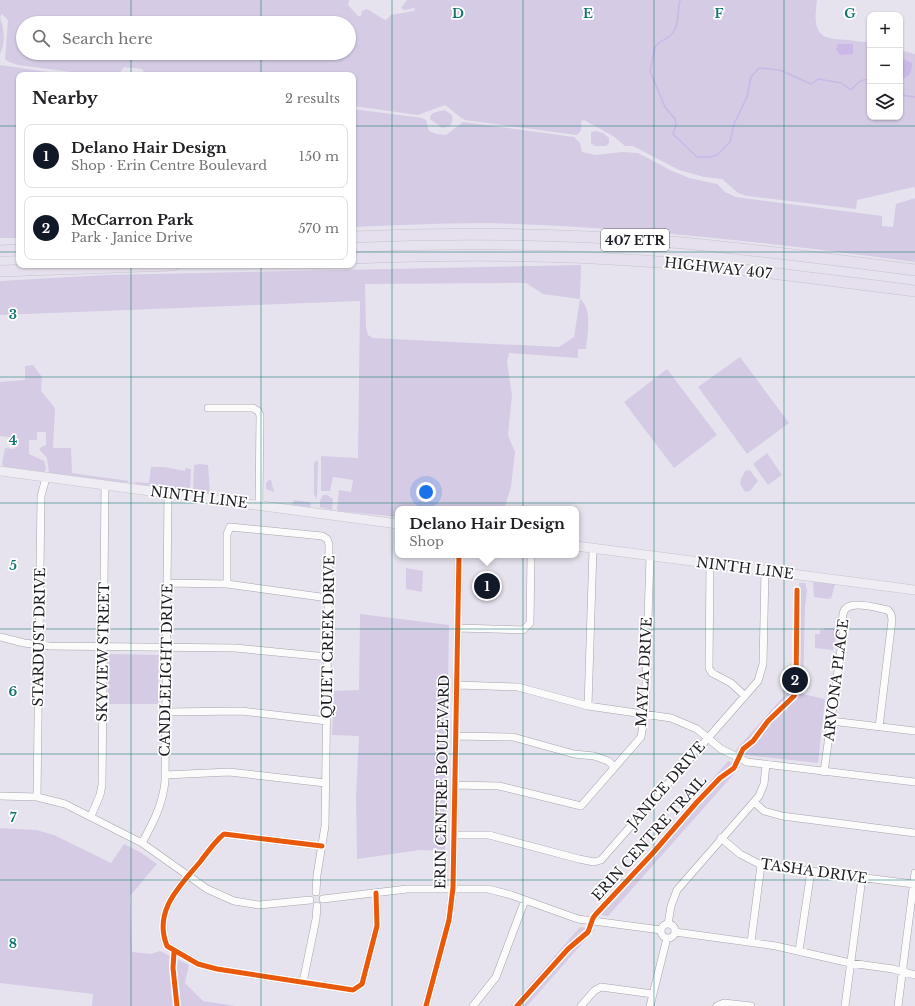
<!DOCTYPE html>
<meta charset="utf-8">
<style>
:root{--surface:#fff;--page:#f6f6f6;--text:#202124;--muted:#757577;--line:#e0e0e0;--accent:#111827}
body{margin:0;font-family:"Libre Baskerville",serif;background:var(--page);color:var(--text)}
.controls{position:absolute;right:12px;top:12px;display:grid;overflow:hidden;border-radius:8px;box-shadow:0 1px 3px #0004}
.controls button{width:36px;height:36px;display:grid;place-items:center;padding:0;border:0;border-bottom:1px solid var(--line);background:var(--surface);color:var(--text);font:20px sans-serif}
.you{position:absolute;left:426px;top:492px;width:14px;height:14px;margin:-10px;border:3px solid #fff;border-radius:50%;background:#1a73e8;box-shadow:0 0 0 6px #1a73e833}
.badge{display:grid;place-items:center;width:26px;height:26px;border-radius:50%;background:var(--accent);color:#fff;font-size:13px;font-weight:700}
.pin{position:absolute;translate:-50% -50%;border:2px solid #fff;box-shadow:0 1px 4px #0006}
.popup{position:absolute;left:395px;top:506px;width:184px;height:52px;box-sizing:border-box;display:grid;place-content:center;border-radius:8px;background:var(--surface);filter:drop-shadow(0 1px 3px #0005);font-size:13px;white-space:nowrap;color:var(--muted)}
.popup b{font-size:15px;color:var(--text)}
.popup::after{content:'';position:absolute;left:50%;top:100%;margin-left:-8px;border:8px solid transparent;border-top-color:var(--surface)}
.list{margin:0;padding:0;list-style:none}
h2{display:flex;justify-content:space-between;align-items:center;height:52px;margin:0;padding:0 16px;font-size:17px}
h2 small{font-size:13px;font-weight:400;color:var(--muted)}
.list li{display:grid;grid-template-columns:26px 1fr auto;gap:12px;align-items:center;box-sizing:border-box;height:64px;margin:0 8px 8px;padding:0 8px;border:1px solid var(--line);border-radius:8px}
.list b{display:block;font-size:15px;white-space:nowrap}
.list p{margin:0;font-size:13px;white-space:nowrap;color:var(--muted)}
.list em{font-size:13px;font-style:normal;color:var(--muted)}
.icon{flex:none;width:22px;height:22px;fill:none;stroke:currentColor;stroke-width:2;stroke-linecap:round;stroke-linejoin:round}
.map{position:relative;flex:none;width:915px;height:1006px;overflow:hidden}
.search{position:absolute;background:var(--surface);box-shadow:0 1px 3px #0004;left:16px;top:16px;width:340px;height:44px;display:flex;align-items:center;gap:10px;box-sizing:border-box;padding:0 14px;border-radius:22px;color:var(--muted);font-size:15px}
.panel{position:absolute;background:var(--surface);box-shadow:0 1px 3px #0004;left:16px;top:72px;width:340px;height:196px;border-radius:8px}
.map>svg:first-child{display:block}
</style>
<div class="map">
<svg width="915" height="1006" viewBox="0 0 915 1006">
<rect width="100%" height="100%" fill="#e7e3ee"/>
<!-- green -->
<path fill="#d5cbe5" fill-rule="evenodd" d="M 0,0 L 349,0 L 348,5 L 358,16 L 361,16 L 362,11 L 366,9 C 373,11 378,17 386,20 L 391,15 L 414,11 L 415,8 L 404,10 L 401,8 L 407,0 L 817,0 C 813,31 816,40 849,40 C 857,41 862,43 870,41 L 870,117 L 900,117 L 900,50 L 915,54 L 915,190 L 914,187 L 857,200 L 856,209 L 747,196 L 738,193 L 722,179 L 704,177 L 679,170 L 633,146 L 625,146 L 613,136 L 584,120 L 581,122 C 582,128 582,132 576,135 L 465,120 C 457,116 453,110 445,105 L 418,115 L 353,106 L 353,75 L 145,75 L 143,70 C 138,67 130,69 124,67 L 118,75 L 94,75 L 18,65 L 9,62 L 5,59 L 8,20 L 2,14 L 0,17 ZM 23,23 L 349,23 L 349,53 L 23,53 Z
M 0,17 C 4,29 6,42 0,54 Z
M 0,65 L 68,75 L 19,75 L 19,238 L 0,238 Z
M 353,109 L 422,118 L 426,120 L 429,131 L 437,134 L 446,135 L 463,122 L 574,137 L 580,143 L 582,152 L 596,155 L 622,152 L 638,153 L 670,170 L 689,178 L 717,184 L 725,192 L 736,197 L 882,216 L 882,226 L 893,227 L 896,204 L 915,198 L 915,262 C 782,244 650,229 516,224 C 462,222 407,225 353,227 Z
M 444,110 C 453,114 455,118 450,126 L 442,128 L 430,119 L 430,116 L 433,113 Z
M 596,131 L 603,133 L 609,138 L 609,143 L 606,146 L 595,146 L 591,143 L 591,132 Z
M 581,265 L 580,299 C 593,309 587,335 586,349 L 578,349 L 578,358 L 509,353 L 507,362 L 512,395 L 508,435 L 515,452 L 511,487 L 504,509 L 398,509 L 398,517 L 338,511 L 337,509 L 339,490 L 351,492 L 353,480 L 333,477 L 330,491 L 321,491 L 321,456 L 358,458 L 360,301 L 0,315 L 0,281 L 105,275 ZM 526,283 L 543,294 L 580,299 L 574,337 L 559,347 L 373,338 L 368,335 L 366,327 L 365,284 Z
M 740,357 L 789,423 L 747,454 L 698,387 Z
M 33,365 L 42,377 L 41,391 L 55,408 L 53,448 L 71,448 L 72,473 L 129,481 L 127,483 L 49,473 L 47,458 L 39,449 L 43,446 L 46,445 L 46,432 L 37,432 L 37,440 L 29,440 L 29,454 L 44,461 L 46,468 L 45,472 L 4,467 L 2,464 L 5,448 L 15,449 L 17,438 L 0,436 L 0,382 L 25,380 L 25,366 Z
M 667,369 L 717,435 L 674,468 L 624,402 Z
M 767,453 L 782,475 L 768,485 L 753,464 Z
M 317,460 L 318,462 L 317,499 L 314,494 L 314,463 Z
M 200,464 L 208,465 L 210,494 L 194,492 L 193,490 L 194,465 Z
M 151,467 L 164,467 L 185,471 L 185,468 L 191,469 L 190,491 L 136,484 L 134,482 L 149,483 Z
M 750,470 L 758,481 L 750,491 L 745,492 L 740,484 L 741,479 L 745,471 Z
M 269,480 L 271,480 L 274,492 L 266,489 L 266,483 Z
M 323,495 L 327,495 L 333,499 L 332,510 L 320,507 L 320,501 Z
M 294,500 L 310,502 L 311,505 L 310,507 L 292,505 Z
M 406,568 L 423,571 L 422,592 L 406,589 Z
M 813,582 L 835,584 L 831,599 L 830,599 L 830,594 L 829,599 L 814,597 Z
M 799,583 L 805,583 L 807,591 L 805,608 L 803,694 L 825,699 L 818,763 L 746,755 L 735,751 L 792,687 L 794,588 L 799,589 Z
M 360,614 L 449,625 L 445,851 L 420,850 L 357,859 L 356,797 L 359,736 L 332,735 L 334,691 L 359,690 Z
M 824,628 L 838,628 L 833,650 L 815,648 L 815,634 L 820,634 L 820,630 L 824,630 Z
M 109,654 L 159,655 L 158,704 L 108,704 Z
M 728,761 L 741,766 L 608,916 L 594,914 Z
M 0,828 L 36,830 L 54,835 L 111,863 L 124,844 L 140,852 L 157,864 L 130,896 L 132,952 L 151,954 L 160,951 L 189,965 L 185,983 L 203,1001 L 236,1006 L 92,1006 L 93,994 L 0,983 Z
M 580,927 L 595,929 L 527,1006 L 511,1006 Z"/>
<!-- water -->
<path fill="#cab8e7" d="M 838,44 L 853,44 L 853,54 L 840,55 L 836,49 Z
M 900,57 L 912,63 C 912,73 910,76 900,80 Z"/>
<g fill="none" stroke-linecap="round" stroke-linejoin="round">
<!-- stream -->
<path stroke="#cab8e7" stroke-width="1.5" d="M 680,0 C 677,11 680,27 670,36 C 665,40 659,41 655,47 L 650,71 L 665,107 L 675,119 L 676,125 L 673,134 L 697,157 L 709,157 L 717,155 L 730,142 L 734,124 L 747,97 L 751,77 L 759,68 L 780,70 L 811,84 L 818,79 L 841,83 L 851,90 C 857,84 860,78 870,80
M 900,95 L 915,97"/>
<!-- minor casing -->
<g stroke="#a6a3ab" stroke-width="8">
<path id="minor" d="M 208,408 L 253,408 L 258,411 L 260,415 L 259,505
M 710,563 L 709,668 L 712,673 L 731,683 L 745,696
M 167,583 L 227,584 L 328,598
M 227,584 L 227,534 L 230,527 L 322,536 L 327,539 L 329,544 L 325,826 L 317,875 L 316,892
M 458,628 L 523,630 L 530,623 L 531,555
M 0,637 L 24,643 L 49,646 L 235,648 L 327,657
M 457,685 L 518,687 L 588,706 L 671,718 L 697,729 L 721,749 L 747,762 L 915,782
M 588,706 L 593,549
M 166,712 L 241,711 L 327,721
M 831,721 L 915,731
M 456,736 L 513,737 L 574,754 L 594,756 L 608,761 L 615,767
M 824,772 L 844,627 C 843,623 842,618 843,614 C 846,598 876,608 888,610 L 891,614 L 892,620 L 879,727
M 165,775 L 229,772 L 325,783
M 455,785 L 499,786 L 581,806 L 641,737 L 645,713 L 650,556
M 0,796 L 37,797 L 65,804 L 142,843 L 207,889 L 234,901 L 259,905 L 310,900
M 37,797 L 41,496 L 46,478
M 754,802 L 764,811 L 782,816 L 915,833
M 91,816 L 100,795 L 102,785 L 105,485
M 454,835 L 489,835 L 579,859 L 594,862 L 601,860 L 758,681 L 763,664 L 765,571
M 721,838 L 740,854 L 761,865 L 914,884
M 142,843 C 153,823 163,804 165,781 L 168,493
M 322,846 L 224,834 C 215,841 207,853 200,862 C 179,887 153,911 167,946 L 198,964 L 217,969 L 353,990 L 362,984 L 377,926 L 376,893
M 323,899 L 407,889 L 488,889 L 511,895 L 578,919 L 661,930
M661 931a7 7 0 1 1 14 0a7 7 0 1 1-14 0Z
M 668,924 L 671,906 L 677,890 L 759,796 L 764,784 L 766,764
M 675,932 L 776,946 L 850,963 L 893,969 L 915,975
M 751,942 L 761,865
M 799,951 L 811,871
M 303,982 L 316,919 L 317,906
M 426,1006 L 449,920 L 453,888 L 459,555
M 473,1006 L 496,977 L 525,900
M 581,1006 L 594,991 L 601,987 L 653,994
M 650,1006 L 667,938
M 717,1006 L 724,1003 L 751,1006
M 845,1006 L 862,878
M 898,1006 L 915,873"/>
</g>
<!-- major casing -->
<g stroke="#c5c3c9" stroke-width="10">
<path id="major" d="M 0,471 L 398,524
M 576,546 L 915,590"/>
</g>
<!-- highway casing -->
<g stroke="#c5c3c9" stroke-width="12">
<path id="highway" d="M 353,237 C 459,232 565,234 671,242 C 753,249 834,260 915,270
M 0,251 L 19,250
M 353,258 C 449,254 548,254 644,261 C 735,267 825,280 915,291
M 0,271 L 173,265"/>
</g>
<!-- minor -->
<use href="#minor" stroke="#fbfbfc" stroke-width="7"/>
<!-- major -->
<use href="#major" stroke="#efecf4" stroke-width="9"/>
<!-- highway -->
<use href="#highway" stroke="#e6e0ee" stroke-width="11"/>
<!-- cycleway casing -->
<g stroke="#fff" stroke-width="8">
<path id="cycleway" d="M 322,846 L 224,834 C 215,841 207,853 200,862 C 179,887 153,911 167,946 L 198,964 L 217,969 L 353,990 L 362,984 L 377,926 L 376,893
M 174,952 L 173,968 L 177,1006
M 426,1006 L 449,920 L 453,888 L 459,555
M 517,1006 L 568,949 L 588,932 L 593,918 L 596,914 L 652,854 L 697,802 L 720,778 L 734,768 L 743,749 L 753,741 L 768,721 L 794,696 L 796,691 L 797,590"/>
</g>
<!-- cycleway -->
<use href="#cycleway" stroke="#e8590c" stroke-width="5"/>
</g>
<!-- grid -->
<path fill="none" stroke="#0f766e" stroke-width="1" stroke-opacity="0.55" d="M 131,0 L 131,23M 261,0 L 261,23M 392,0 L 392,1006M 523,0 L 523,1006M 654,0 L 654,1006M 784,0 L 784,1006M 131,53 L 131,75M 261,53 L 261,75M 0,126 L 19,126M 353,126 L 915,126M 0,252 L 19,252M 353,252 L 915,252M 131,265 L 131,1006M 261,265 L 261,1006M 0,377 L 915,377M 0,503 L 915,503M 0,629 L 915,629M 0,754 L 915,754M 0,880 L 915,880"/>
<g text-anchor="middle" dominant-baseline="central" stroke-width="3.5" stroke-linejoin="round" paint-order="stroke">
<!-- shield labels -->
<rect fill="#fff" stroke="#626166" stroke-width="1" x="601" y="229" width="68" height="22" rx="3"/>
<g font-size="13" font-weight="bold" fill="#1f1d24">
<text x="635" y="240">407 ETR</text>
</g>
<!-- street labels -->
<g font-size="14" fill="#1f1d24" stroke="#fff">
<text transform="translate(718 268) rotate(6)">HIGHWAY 407</text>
<text transform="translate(199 497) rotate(7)">NINTH LINE</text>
<text transform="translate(745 568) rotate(7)">NINTH LINE</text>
<text transform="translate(39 637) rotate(-89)">STARDUST DRIVE</text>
<text transform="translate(328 637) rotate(-89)">QUIET CREEK DRIVE</text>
<text transform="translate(103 652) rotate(-89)">SKYVIEW STREET</text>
<text transform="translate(166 670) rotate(-89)">CANDLELIGHT DRIVE</text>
<text transform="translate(644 672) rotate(-87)">MAYLA DRIVE</text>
<text transform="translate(836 680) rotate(-83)">ARVONA PLACE</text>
<text transform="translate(442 782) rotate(-89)">ERIN CENTRE BOULEVARD</text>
<text transform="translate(666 785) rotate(-49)">JANICE DRIVE</text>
<text transform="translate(649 838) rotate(-48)">ERIN CENTRE TRAIL</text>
<text transform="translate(814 871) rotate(8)">TASHA DRIVE</text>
</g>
</g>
<g font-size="13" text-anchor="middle" font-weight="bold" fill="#0f766e" stroke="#fff" stroke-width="3.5" stroke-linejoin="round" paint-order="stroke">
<text x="458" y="18">D</text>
<text x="588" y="18">E</text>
<text x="719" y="18">F</text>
<text x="850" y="18">G</text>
<text x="13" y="319">3</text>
<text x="13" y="445">4</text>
<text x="13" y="570">5</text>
<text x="13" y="696">6</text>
<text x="13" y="822">7</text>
<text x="13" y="948">8</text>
</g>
</svg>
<div class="controls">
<button>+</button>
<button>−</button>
<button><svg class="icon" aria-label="layers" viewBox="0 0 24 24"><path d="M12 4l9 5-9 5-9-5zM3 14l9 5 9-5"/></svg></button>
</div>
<div class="you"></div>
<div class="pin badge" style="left:487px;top:586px">1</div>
<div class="popup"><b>Delano Hair Design</b>Shop</div>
<div class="pin badge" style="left:795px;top:680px">2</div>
<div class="search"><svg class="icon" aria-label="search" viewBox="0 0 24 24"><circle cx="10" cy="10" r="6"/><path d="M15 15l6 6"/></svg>Search here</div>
<section class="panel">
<h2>Nearby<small>2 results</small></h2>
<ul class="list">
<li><span class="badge">1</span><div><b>Delano Hair Design</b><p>Shop · Erin Centre Boulevard</p></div><em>150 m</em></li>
<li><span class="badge">2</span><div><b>McCarron Park</b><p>Park · Janice Drive</p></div><em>570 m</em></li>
</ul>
</section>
</div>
